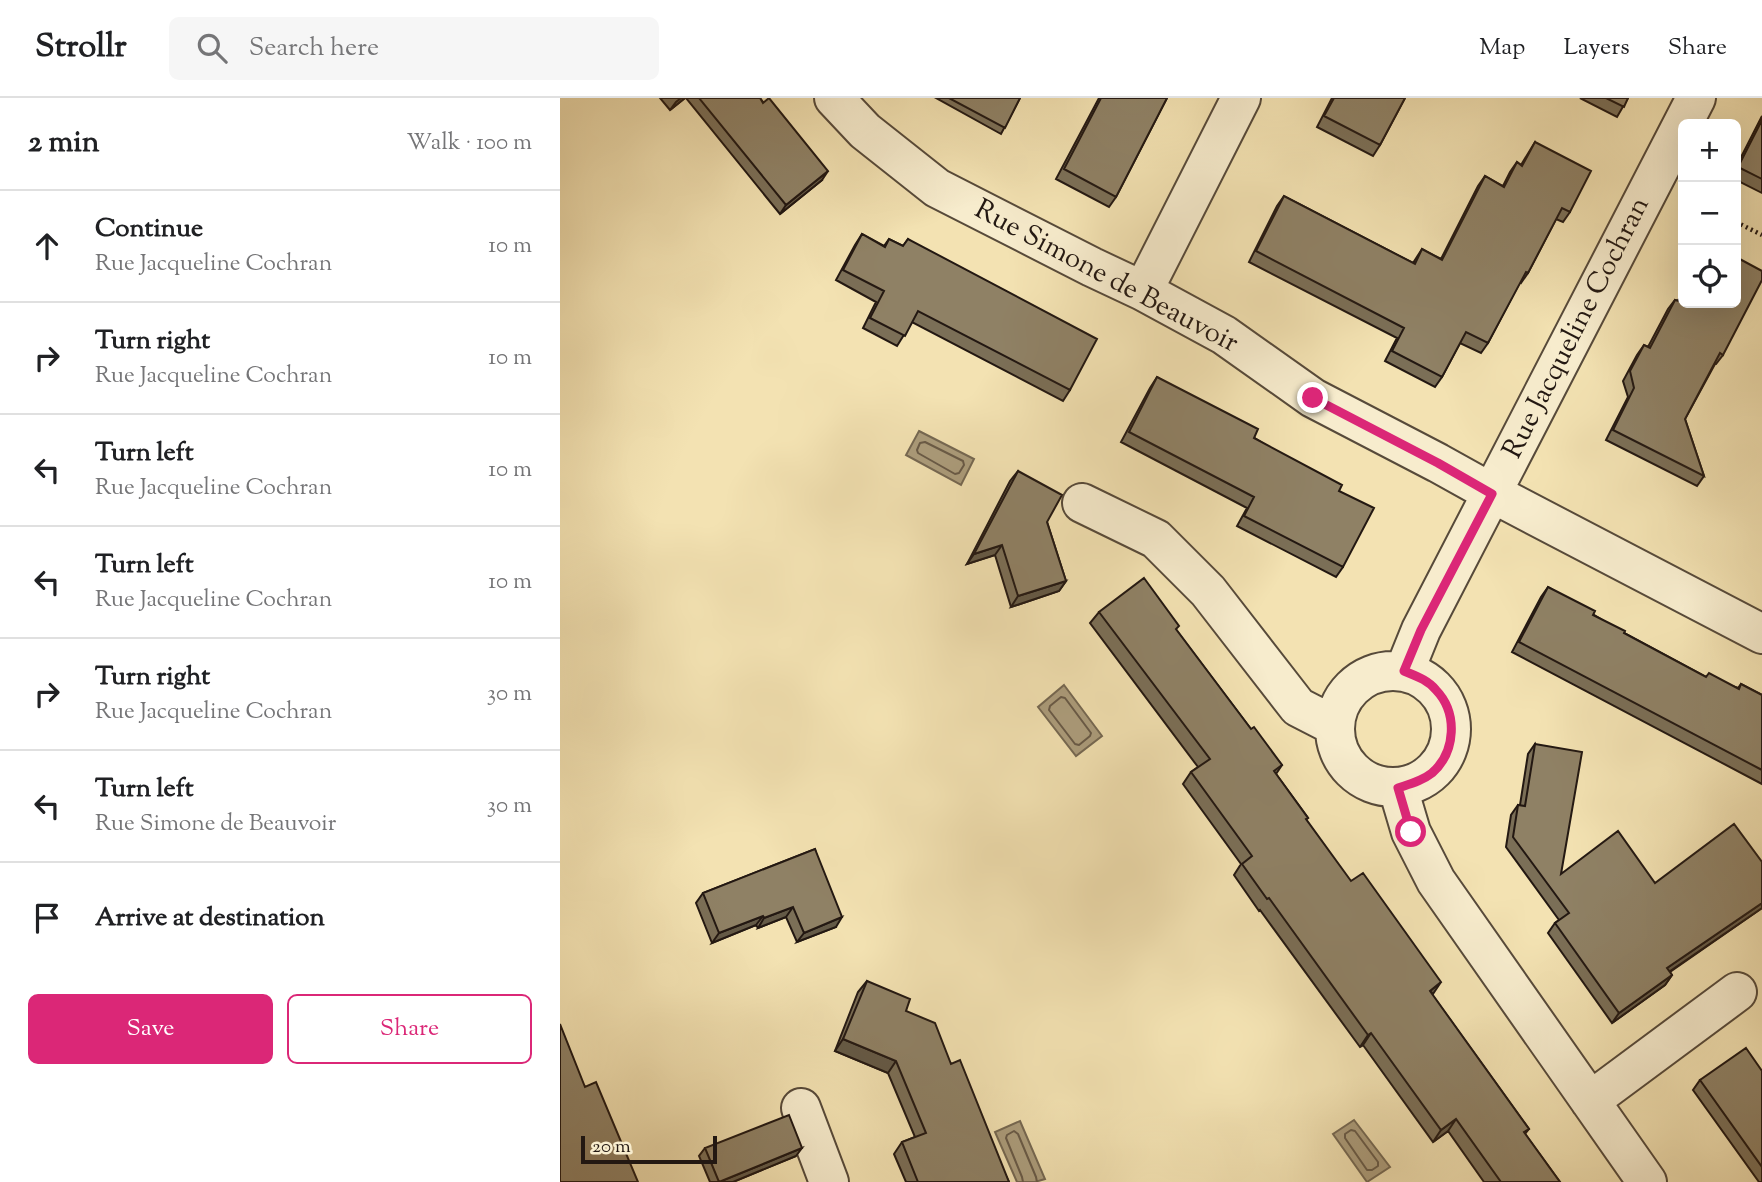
<!DOCTYPE html>
<meta charset="utf-8">
<style>
:root{--surface:#fff;--page:#f6f6f6;--text:#202124;--muted:#757577;--line:#e0e0e0;--accent:#db2777}
body{margin:0;font-family:"Sorts Mill Goudy",serif;background:var(--page);color:var(--text)}
.controls{position:absolute;right:21px;top:21px;display:grid;overflow:hidden;border-radius:10px;box-shadow:0 7px 28px #0002}
.controls button{width:63px;height:63px;display:grid;place-items:center;padding:0;border:0;border-bottom:2px solid var(--line);background:var(--surface);color:var(--text);font:35px sans-serif}
.scale{position:absolute;left:21px;bottom:18px;width:136px;box-sizing:border-box;padding-left:7px;border:4px solid #231812;border-top:0;font-size:19px;line-height:24px;white-space:nowrap;color:#231812;-webkit-text-stroke:5px #f7eccd;paint-order:stroke}
.stop{position:absolute;width:21px;height:21px;margin:-16px;border:5px solid #db2777;border-radius:50%;background:#fff}
.stop.end{background:#db2777;border-color:#fff;box-shadow:0 2px 7px #0008}
.list{margin:0;padding:0;list-style:none}
h2{display:flex;justify-content:space-between;align-items:center;height:91px;margin:0;padding:0 28px;font-size:30px}
h2 small{font-size:23px;font-weight:400;color:var(--muted)}
.list li{display:grid;grid-template-columns:46px 1fr auto;gap:21px;align-items:center;box-sizing:border-box;height:112px;padding:0 28px;border-top:2px solid var(--line)}
.list b{display:block;font-size:26px;white-space:nowrap}
.list p{margin:0;font-size:23px;white-space:nowrap;color:var(--muted)}
.list em{font-size:23px;font-style:normal;color:var(--muted)}
.actions{display:flex;gap:14px;padding:21px 28px}
.actions a{flex:1;padding:16px 0;border:2px solid var(--accent);border-radius:10px;text-align:center;font-size:24px;color:var(--accent)}
.actions .main{background:var(--accent);color:#fff}
.icon{flex:none;width:38px;height:38px;fill:none;stroke:currentColor;stroke-width:2;stroke-linecap:round;stroke-linejoin:round}
.map{position:relative;flex:none;width:1202px;height:1084px;overflow:hidden}
header{display:flex;align-items:center;gap:42px;box-sizing:border-box;height:98px;padding:0 35px;background:var(--surface);border-bottom:2px solid var(--line)}
header strong{font-size:33px}
nav{display:flex;gap:38px;margin-inline-start:auto;font-size:24px}
.search{width:490px;height:63px;background:var(--page);display:flex;align-items:center;gap:18px;box-sizing:border-box;padding:0 24px;border-radius:10px;color:var(--muted);font-size:26px}
main{display:flex}
aside{flex:1;background:var(--surface)}
.map>svg:first-child{display:block}
</style>
<header>
<strong>Strollr</strong>
<div class="search"><svg class="icon" aria-label="search" viewBox="0 0 24 24"><circle cx="10" cy="10" r="6"/><path d="M15 15l6 6"/></svg>Search here</div>
<nav><a>Map</a><a>Layers</a><a>Share</a></nav>
</header>
<main>
<aside>
<h2>2 min<small>Walk · 100 m</small></h2>
<ul class="list">
<li><svg class="icon" aria-label="ahead" viewBox="0 0 24 24"><path d="M12 20V5M6 11l6-6 6 6"/></svg><div><b>Continue</b><p>Rue Jacqueline Cochran</p></div><em>10 m</em></li>
<li><svg class="icon" aria-label="right" viewBox="0 0 24 24"><path d="M7 20v-9h11M14 6l5 5-5 5"/></svg><div><b>Turn right</b><p>Rue Jacqueline Cochran</p></div><em>10 m</em></li>
<li><svg class="icon" aria-label="left" viewBox="0 0 24 24"><path d="M17 20v-9H6M10 6l-5 5 5 5"/></svg><div><b>Turn left</b><p>Rue Jacqueline Cochran</p></div><em>10 m</em></li>
<li><svg class="icon" aria-label="left" viewBox="0 0 24 24"><path d="M17 20v-9H6M10 6l-5 5 5 5"/></svg><div><b>Turn left</b><p>Rue Jacqueline Cochran</p></div><em>10 m</em></li>
<li><svg class="icon" aria-label="right" viewBox="0 0 24 24"><path d="M7 20v-9h11M14 6l5 5-5 5"/></svg><div><b>Turn right</b><p>Rue Jacqueline Cochran</p></div><em>30 m</em></li>
<li><svg class="icon" aria-label="left" viewBox="0 0 24 24"><path d="M17 20v-9H6M10 6l-5 5 5 5"/></svg><div><b>Turn left</b><p>Rue Simone de Beauvoir</p></div><em>30 m</em></li>
<li><svg class="icon" aria-label="arrive" viewBox="0 0 24 24"><path d="M6 21V4h12l-3 4 3 4H6"/></svg><div><b>Arrive at destination</b></div></li>
</ul>
<div class="actions"><a class="main">Save</a><a>Share</a></div>
</aside>
<div class="map">
<svg width="1202" height="1084" viewBox="0 0 1202 1084">
<rect width="100%" height="100%" fill="#f3e2b2"/>
<filter id="stains"><feTurbulence type="fractalNoise" baseFrequency=".00286" numOctaves="4"/><feColorMatrix values="0 0 0 0 .2 0 0 0 0 .09 0 0 0 0 .02 0 0 0 .5 -.17"/></filter>
<radialGradient id="worn" r=".72"><stop offset=".6" stop-color="#630" stop-opacity="0"/><stop offset="1" stop-color="#630" stop-opacity=".3"/></radialGradient>
<!-- water -->
<path fill="#ac9d7c" stroke="#756852" stroke-width="2" d="M 359,333 L 414,361 L 401,387 L 346,357 Z
M 504,587 L 542,638 L 516,658 L 478,609 Z
M 794,1022 L 830,1069 L 807,1084 L 773,1036 Z
M 460,1023 L 485,1081 L 475,1084 L 457,1084 L 435,1034 Z"/>
<g fill="none" stroke-linecap="round" stroke-linejoin="round">
<!-- shore -->
<path stroke="#685a47" stroke-width="2" d="M 365,344 L 403,363 L 404,367 L 399,375 L 395,376 L 358,355 L 357,352 L 360,345 Z
M 501,599 L 505,600 L 531,635 L 530,638 L 519,647 L 515,646 L 489,612 L 490,608 Z
M 791,1032 L 795,1033 L 818,1064 L 818,1068 L 812,1072 L 807,1072 L 785,1040 L 785,1036 Z
M 463,1084 L 462,1079 L 446,1040 L 447,1037 L 454,1033 L 458,1036 L 476,1079 L 477,1084"/>
<!-- minor casing -->
<g stroke="#574a3a" stroke-width="42">
<path id="minor" d="M 274,0 L 305,33 L 377,90 L 532,169 L 583,193 L 664,237 L 753,300 L 878,365 L 932,395 L 1202,536
M 583,193 L 681,0
M 522,405 L 596,441 L 648,493 L 738,609 L 775,628
M775 631a58 58 0 1 1 116 0a58 58 0 1 1-116 0Z
M 844,574 L 861,532 L 1136,0
M 838,690 L 851,734 L 876,783 L 1087,1084
M 1030,1003 L 1177,894
M 241,1010 L 269,1084"/>
</g>
<!-- path -->
<path stroke="#231812" stroke-width="4.5" stroke-dasharray="2 3.5" stroke-linecap="butt" d="M 1176,124 L 1202,137"/>
<!-- minor -->
<use href="#minor" stroke="#f7eccd" stroke-width="38"/>
</g>
<!-- wall -->
<path fill="#7b6f57" stroke="#231812" stroke-width="2" d="M 100,0 L 125,0 L 110,12 Z
M 126,0 L 200,0 L 262,82 L 220,116 Z
M 376,0 L 460,0 L 441,36 Z
M 539,0 L 607,0 L 556,99 L 549,109 L 496,81 Z
M 772,0 L 845,0 L 820,47 L 813,58 L 757,29 Z
M 1020,0 L 1068,0 L 1057,19 Z
M 1202,18 L 1202,95 L 1176,82 L 1176,69 Z
M 975,44 L 1010,114 L 1003,124 L 996,121 L 968,175 L 961,185 L 960,184 L 928,245 L 921,255 L 900,245 L 882,279 L 875,289 L 825,263 L 837,240 L 689,164 L 717,108 L 724,98 L 853,165 L 862,151 L 881,161 L 918,88 L 925,78 L 943,88 L 950,74 L 957,64 L 961,67 Z
M 302,136 L 324,148 L 329,141 L 343,148 L 348,141 L 510,292 L 503,303 L 352,224 L 337,248 L 303,230 L 316,204 L 276,182 L 295,147 Z
M 1123,192 L 1123,205 L 1163,257 L 1156,266 L 1155,266 L 1125,321 L 1144,378 L 1137,388 L 1046,342 L 1068,299 L 1063,283 L 1077,257 L 1084,247 L 1088,249 L 1108,211 L 1115,202 L 1118,203 Z
M 597,279 L 779,393 L 783,469 L 776,479 L 677,428 L 687,410 L 561,344 L 590,290 Z
M 458,373 L 487,424 L 506,483 L 499,493 L 451,509 L 435,457 L 407,466 L 450,383 Z
M 988,489 L 1064,535 L 1146,579 L 1178,590 L 1181,586 L 1202,597 L 1202,686 L 952,554 L 981,499 Z
M 539,514 L 616,532 L 691,631 L 722,667 L 716,676 L 748,720 L 746,722 L 969,1031 L 965,1036 L 1000,1084 L 924,1084 L 888,1033 L 873,1044 L 803,947 L 800,949 L 700,812 L 699,813 L 674,777 L 681,766 L 623,686 L 631,674 L 638,669 L 530,525 Z
M 975,646 L 1001,776 L 1095,785 L 1202,810 L 1110,874 L 1112,877 L 1105,887 L 1052,925 L 988,835 L 995,825 L 999,822 L 946,749 L 951,717 L 958,707 L 960,707 L 968,656 Z
M 255,751 L 276,829 L 237,844 L 226,819 L 198,830 L 196,827 L 152,845 L 136,805 L 143,795 Z
M 307,883 L 346,913 L 391,966 L 449,1084 L 346,1084 L 334,1056 L 342,1044 L 355,1039 L 328,975 L 275,953 L 298,894 Z
M 1202,973 L 1202,1084 L 1199,1084 L 1133,992 L 1140,982 Z
M 145,1050 L 236,1058 L 173,1084 L 150,1084 L 139,1058 Z"/>
<!-- shaded-wall -->
<path fill="#645a47" stroke="#231812" stroke-width="2" d="M 121,0 L 125,0 L 110,12 L 116,4 Z
M 268,73 L 262,82 L 220,116 L 226,107 Z
M 442,447 L 435,457 L 407,466 L 414,456 Z
M 506,483 L 499,493 L 451,509 L 458,498 Z
M 1202,805 L 1202,810 L 1100,880 L 1107,870 Z
M 233,809 L 226,819 L 198,830 L 204,820 Z
M 203,818 L 196,827 L 152,845 L 159,835 Z
M 282,819 L 276,829 L 237,844 L 244,835 Z
M 1112,877 L 1105,887 L 1052,925 L 1059,915 Z
M 881,884 L 873,896 L 870,893 Z
M 811,935 L 803,947 L 800,949 L 808,937 Z
M 283,941 L 336,963 L 328,975 L 275,953 Z
M 896,1021 L 888,1033 L 873,1044 L 881,1032 Z
M 242,1050 L 236,1058 L 173,1084 L 159,1084 Z"/>
<!-- building -->
<path fill="#8f8165" stroke="#231812" stroke-width="2" d="M 139,0 L 200,0 L 203,5 L 209,0 L 268,73 L 226,107 Z
M 389,0 L 460,0 L 445,30 Z
M 541,0 L 607,0 L 556,99 L 504,71 Z
M 774,0 L 845,0 L 820,47 L 764,18 Z
M 1046,0 L 1068,0 L 1064,9 Z
M 1202,22 L 1202,81 L 1178,69 Z
M 975,44 L 1031,73 L 1010,114 L 1002,110 L 968,175 L 966,174 L 928,245 L 906,234 L 882,279 L 832,253 L 844,230 L 696,153 L 724,98 L 855,166 L 862,151 L 882,162 L 925,78 L 944,89 L 957,64 L 962,68 Z
M 302,136 L 325,149 L 329,141 L 343,148 L 348,141 L 537,241 L 510,292 L 358,213 L 345,238 L 310,220 L 324,193 L 283,172 Z
M 1176,159 L 1202,173 L 1202,182 L 1163,257 L 1160,255 L 1125,321 L 1144,378 L 1053,332 L 1074,290 L 1070,273 L 1084,247 L 1090,250 L 1115,202 L 1119,203 L 1123,195 L 1123,205 L 1176,205 Z
M 597,279 L 698,331 L 694,340 L 782,387 L 779,393 L 814,410 L 783,469 L 684,418 L 694,399 L 569,334 Z
M 458,373 L 502,397 L 487,424 L 506,483 L 458,498 L 442,447 L 414,456 Z
M 584,480 L 619,528 L 616,531 L 691,631 L 694,629 L 722,667 L 714,673 L 748,720 L 746,721 L 791,783 L 803,775 L 881,884 L 870,893 L 969,1031 L 964,1034 L 1000,1084 L 941,1084 L 896,1021 L 881,1032 L 811,935 L 808,937 L 709,800 L 707,801 L 682,766 L 692,758 L 631,674 L 650,661 L 539,514 Z
M 988,489 L 1035,513 L 1033,517 L 1065,533 L 1064,535 L 1146,579 L 1149,575 L 1179,591 L 1181,586 L 1202,597 L 1202,672 L 959,544 Z
M 975,646 L 1022,654 L 1001,776 L 1058,733 L 1095,785 L 1174,726 L 1202,764 L 1202,805 L 1107,870 L 1112,877 L 1059,915 L 995,825 L 1009,815 L 953,739 L 958,707 L 965,708 Z
M 255,751 L 282,819 L 244,835 L 233,809 L 204,820 L 203,818 L 159,835 L 143,795 Z
M 307,883 L 350,901 L 346,913 L 375,925 L 391,966 L 400,962 L 449,1084 L 358,1084 L 342,1044 L 366,1035 L 336,963 L 283,941 Z
M 0,926 L 25,989 L 36,984 L 78,1084 L 0,1084 Z
M 1186,950 L 1202,973 L 1202,1069 L 1140,982 Z
M 229,1017 L 242,1050 L 159,1084 L 145,1050 Z"/>
<g fill="none" stroke-linecap="round" stroke-linejoin="round">
<!-- route -->
<path stroke="#db2777" stroke-width="9" d="M 753,300 L 878,365 L 932,396 L 861,532 L 844,573 C 856,578 868,582 876,592 C 898,615 896,654 872,675 C 862,683 850,686 838,690 L 851,734"/>
</g>
<g text-anchor="middle" dominant-baseline="central" stroke-width="6" stroke-linejoin="round" paint-order="stroke">
<!-- street labels -->
<g font-size="28" fill="#231812" stroke="#f7eccd">
<text transform="translate(546 179) rotate(28)">Rue Simone de Beauvoir</text>
<text transform="translate(1017 230) rotate(-63)">Rue Jacqueline Cochran</text>
</g>
</g>
<rect width="100%" height="100%" filter="url(#stains)"/>
<rect width="100%" height="100%" fill="url(#worn)"/>
</svg>
<div class="controls">
<button>+</button>
<button>−</button>
<button><svg class="icon" aria-label="locate" viewBox="0 0 24 24"><circle cx="12" cy="12" r="6"/><path d="M12 2v4M12 18v4M2 12h4M18 12h4"/></svg></button>
</div>
<div class="scale">20 m</div>
<div class="stop" style="left:851px;top:734px"></div>
<div class="stop end" style="left:753px;top:300px"></div>
</div>
</main>
